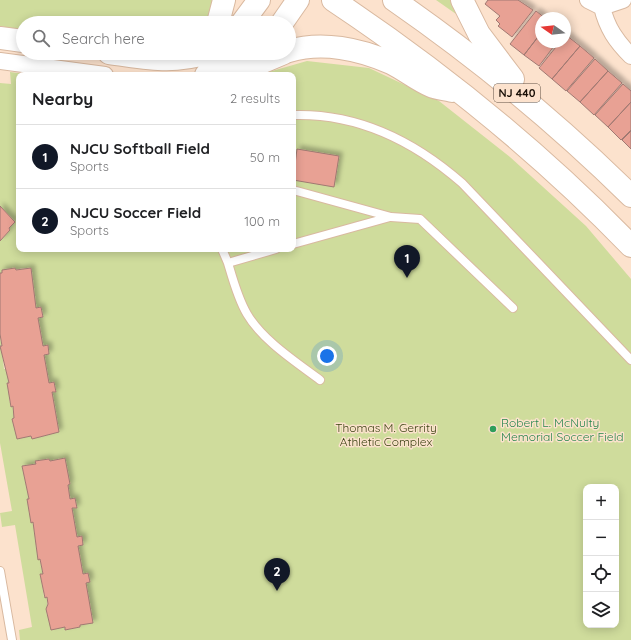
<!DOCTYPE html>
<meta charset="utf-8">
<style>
:root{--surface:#fff;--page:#f6f6f6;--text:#202124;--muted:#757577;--line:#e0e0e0;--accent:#111827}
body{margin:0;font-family:Quicksand,sans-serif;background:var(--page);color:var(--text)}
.controls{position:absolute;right:12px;bottom:12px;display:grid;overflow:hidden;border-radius:8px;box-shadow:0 2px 10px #0003}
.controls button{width:36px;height:36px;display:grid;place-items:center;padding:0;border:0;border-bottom:1px solid var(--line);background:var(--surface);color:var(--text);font:20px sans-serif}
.compass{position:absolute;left:535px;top:12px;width:36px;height:36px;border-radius:50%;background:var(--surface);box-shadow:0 2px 10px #0003;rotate:284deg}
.you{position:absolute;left:327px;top:356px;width:14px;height:14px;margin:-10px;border:3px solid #fff;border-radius:50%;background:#1a73e8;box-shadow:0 0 0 6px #1a73e833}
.badge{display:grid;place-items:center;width:26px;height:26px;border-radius:50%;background:var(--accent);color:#fff;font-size:13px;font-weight:700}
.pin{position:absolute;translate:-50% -33px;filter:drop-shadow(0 1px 2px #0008)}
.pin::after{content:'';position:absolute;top:21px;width:14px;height:12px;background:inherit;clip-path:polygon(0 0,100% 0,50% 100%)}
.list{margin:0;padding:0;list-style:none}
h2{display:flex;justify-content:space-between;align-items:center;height:52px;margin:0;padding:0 16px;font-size:17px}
h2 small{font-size:13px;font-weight:400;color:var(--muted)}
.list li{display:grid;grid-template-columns:26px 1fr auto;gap:12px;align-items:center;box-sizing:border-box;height:64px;padding:0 16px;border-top:1px solid var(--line)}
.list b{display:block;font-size:15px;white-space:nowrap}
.list p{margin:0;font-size:13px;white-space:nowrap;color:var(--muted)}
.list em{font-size:13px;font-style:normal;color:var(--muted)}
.icon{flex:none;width:22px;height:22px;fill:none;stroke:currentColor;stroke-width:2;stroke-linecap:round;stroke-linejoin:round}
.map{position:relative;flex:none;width:631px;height:640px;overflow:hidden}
.search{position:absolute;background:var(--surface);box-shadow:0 2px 10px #0003;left:16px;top:16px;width:280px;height:44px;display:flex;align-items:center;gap:10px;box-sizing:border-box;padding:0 14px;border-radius:22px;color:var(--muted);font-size:15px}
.panel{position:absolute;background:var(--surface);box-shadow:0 2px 10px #0003;left:16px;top:72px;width:280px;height:180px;border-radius:8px}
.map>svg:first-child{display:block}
</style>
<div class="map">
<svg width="631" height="640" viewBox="0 0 631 640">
<defs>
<filter id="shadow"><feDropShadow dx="3.5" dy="-3.5" stdDeviation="2" flood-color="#0004"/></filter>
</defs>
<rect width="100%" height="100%" fill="#fce2cd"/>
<!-- green -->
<path fill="#cfdc9c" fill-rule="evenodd" d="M 0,0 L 216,0 L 216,1 L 206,23 L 23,23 L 23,30 L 0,26 Z
M 436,0 L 451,0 L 456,14 Z
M 307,61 L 369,68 L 439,101 L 510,157 L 586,226 L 631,279 L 631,640 L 20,640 L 19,630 L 32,627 L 15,525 L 2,527 L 0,513 L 12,511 L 0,443 L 0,334 L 4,369 L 6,369 L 9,383 L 7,384 L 10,398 L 9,398 L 11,407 L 13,406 L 14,418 L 12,419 L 17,439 L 31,436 L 32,439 L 59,432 L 52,392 L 56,391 L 54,382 L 49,383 L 44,355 L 49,354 L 48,345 L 43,346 L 38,318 L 43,317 L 41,307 L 36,308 L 31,268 L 2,270 L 2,273 L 0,273 L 0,241 L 10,230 L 5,211 L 0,206 L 0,83 L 11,84 L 10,72 L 34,75 L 19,75 L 19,249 L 293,249 L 293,75 L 258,75 ZM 49,459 L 70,484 L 68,485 L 70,499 L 75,498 L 77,508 L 72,508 L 77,537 L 81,536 L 83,544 L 78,546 L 83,574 L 88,573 L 90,582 L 86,583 L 80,627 L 66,630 L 65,627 L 51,629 L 48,615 L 47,615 C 46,608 48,605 47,597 L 44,597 L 41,574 L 43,574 L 40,559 L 38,559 L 33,522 L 31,522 L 27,499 L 29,499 L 22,466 L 36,464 L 36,461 ZM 586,487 L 616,487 L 616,625 L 586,625 Z"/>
<!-- building -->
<path fill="#e8a194" stroke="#a07972" filter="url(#shadow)" d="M 488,0 L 518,0 L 533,10 L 512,37 L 498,26 L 500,24 L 496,20 L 500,16 L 485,4 Z
M 536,11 L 545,18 L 541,18 L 541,33 L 524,55 L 510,44 Z
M 541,33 L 541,42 L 557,42 L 539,66 L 524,55 Z
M 566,35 L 580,46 L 552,79 L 539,68 L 560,42 L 565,42 Z
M 580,46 L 594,58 L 566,91 L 552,79 Z
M 595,59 L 608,71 L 580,102 L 567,91 Z
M 608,71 L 622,83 L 594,115 L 580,102 Z
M 623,84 L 631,91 L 631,102 L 608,127 L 595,115 Z
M 631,102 L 631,130 L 621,140 L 608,127 Z
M 631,131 L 631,149 L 622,140 Z
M 297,149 L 339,156 L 334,187 L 293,180 Z
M 0,206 L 15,222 L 9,228 L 10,230 L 0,241 Z
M 15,268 L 16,270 L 31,268 L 36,308 L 41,307 L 43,317 L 38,318 L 43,346 L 48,345 L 49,354 L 44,355 L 49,383 L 54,382 L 56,392 L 52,392 L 59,432 L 32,439 L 31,436 L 17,439 L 12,419 L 14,418 L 13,406 L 11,407 L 7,383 L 9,383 L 0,346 L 2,346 L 0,334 L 0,273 L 2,273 L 2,270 Z
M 65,458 L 70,484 L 68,485 L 70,499 L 75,498 L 77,508 L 72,508 L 77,537 L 82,536 L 83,545 L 78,546 L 83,574 L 88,573 L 90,582 L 86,583 L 93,623 L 80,625 L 80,627 L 65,630 L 65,627 L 51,630 L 46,609 L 48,604 L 47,597 L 45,598 L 40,574 L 43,574 L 40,559 L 38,560 L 33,522 L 31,523 L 27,499 L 29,499 L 22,466 L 36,464 L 35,461 L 49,459 L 50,461 Z"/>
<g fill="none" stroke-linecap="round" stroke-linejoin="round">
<!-- service casing -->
<g stroke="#d9b9a0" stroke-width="10">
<path id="service" d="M 293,115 C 358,113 414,141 462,183 L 631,360
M 293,190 L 391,217 L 420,219 L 513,308
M 293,244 L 390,217
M 222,249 L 228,263
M 276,249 L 228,263 C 233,280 238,299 247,314 C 262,340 296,362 320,380
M 0,571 L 12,640"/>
</g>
<!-- minor casing -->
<g stroke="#d9b9a0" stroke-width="18">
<path id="minor" d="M 588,0 L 602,7 L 623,0
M 602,7 C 607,28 616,41 631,56
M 0,61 L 105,75"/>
</g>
<!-- trunk casing -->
<g stroke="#d9b9a0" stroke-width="24">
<path id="trunk" d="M 333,0 C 441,72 540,152 631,246
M 394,0 C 479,59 558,124 631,196
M 462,0 L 479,34 L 513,79
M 218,23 L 224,0
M 242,23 L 259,0
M 282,23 L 298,0
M 0,38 L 23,41
M 289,51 C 322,41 360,49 391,63 C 405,70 417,80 431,86 C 437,89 445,89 452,91
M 109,53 C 148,58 170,64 209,53
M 206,75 L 245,57
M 232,75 L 284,53"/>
</g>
<!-- service -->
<use href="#service" stroke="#fff" stroke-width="8"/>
<!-- minor -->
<use href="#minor" stroke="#fff" stroke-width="16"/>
<!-- trunk -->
<use href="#trunk" stroke="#fff" stroke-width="22"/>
</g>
<!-- markers -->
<circle fill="#2e9e5b" stroke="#fce2cd" stroke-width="1.5" cx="493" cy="429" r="4"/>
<g text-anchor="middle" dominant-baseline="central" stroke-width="3" stroke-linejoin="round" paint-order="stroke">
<!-- shield labels -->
<rect fill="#fce2cd" stroke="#5e4f42" stroke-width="1" x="494" y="84" width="46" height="18" rx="3"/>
<g font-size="11" font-weight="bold" fill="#1a1007">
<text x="517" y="93">NJ 440</text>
</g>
<!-- leisure labels -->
<g font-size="12" fill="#27864d" stroke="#fce2cd" text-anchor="start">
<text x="501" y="422">Robert L. McNulty<tspan x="501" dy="14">Memorial Soccer Field</tspan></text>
</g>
<!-- park labels -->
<g font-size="12" fill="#3b4312" stroke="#fce2cd">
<text x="386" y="427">Thomas M. Gerrity<tspan x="386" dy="14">Athletic Complex</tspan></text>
</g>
</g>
</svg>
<div class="controls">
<button>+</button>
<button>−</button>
<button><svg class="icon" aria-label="locate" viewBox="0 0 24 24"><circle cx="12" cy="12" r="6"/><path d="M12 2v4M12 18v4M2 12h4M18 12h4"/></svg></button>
<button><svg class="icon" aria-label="layers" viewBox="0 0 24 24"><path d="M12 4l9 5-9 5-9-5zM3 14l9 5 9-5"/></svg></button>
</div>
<svg class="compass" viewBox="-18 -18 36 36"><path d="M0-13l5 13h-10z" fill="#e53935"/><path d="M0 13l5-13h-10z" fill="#757577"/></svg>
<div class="you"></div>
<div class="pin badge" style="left:407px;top:278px">1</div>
<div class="pin badge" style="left:277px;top:591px">2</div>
<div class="search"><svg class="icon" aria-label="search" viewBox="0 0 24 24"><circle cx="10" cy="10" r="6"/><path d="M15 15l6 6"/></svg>Search here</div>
<section class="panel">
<h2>Nearby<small>2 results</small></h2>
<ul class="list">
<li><span class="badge">1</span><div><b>NJCU Softball Field</b><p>Sports</p></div><em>50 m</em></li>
<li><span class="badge">2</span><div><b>NJCU Soccer Field</b><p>Sports</p></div><em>100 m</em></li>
</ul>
</section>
</div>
